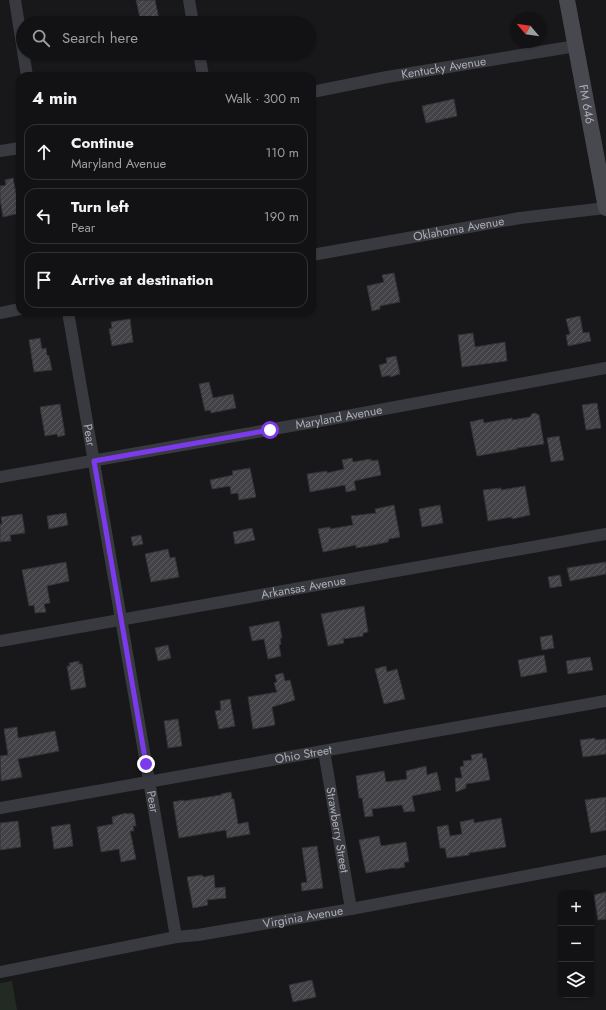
<!DOCTYPE html>
<meta charset="utf-8">
<style>
:root{--surface:#121214;--page:#1f2022;--text:#f1f3f6;--muted:#9c9ea0;--line:#313234}
body{margin:0;font-family:Jost,sans-serif;background:var(--page);color:var(--text)}
.controls{position:absolute;right:12px;bottom:12px;display:grid;overflow:hidden;border-radius:8px;box-shadow:0 1px 3px #0004}
.controls button{width:36px;height:36px;display:grid;place-items:center;padding:0;border:0;border-bottom:1px solid var(--line);background:var(--surface);color:var(--text);font:20px sans-serif}
.compass{position:absolute;left:510px;top:12px;width:36px;height:36px;border-radius:50%;background:var(--surface);box-shadow:0 1px 3px #0004;rotate:299deg}
.stop{position:absolute;width:12px;height:12px;margin:-9px;border:3px solid #7c3aed;border-radius:50%;background:#fff}
.stop.end{background:#7c3aed;border-color:#fff;box-shadow:0 1px 4px #0008}
.list{margin:0;padding:0;list-style:none}
h2{display:flex;justify-content:space-between;align-items:center;height:52px;margin:0;padding:0 16px;font-size:17px}
h2 small{font-size:13px;font-weight:400;color:var(--muted)}
.list li{display:grid;grid-template-columns:26px 1fr auto;gap:12px;align-items:center;box-sizing:border-box;height:56px;margin:0 8px 8px;padding:0 8px;border:1px solid var(--line);border-radius:12px}
.list b{display:block;font-size:15px;white-space:nowrap}
.list p{margin:0;font-size:13px;white-space:nowrap;color:var(--muted)}
.list em{font-size:13px;font-style:normal;color:var(--muted)}
.icon{flex:none;width:22px;height:22px;fill:none;stroke:currentColor;stroke-width:2;stroke-linecap:round;stroke-linejoin:round}
.map{position:relative;flex:none;width:606px;height:1010px;overflow:hidden}
.search{position:absolute;background:var(--surface);box-shadow:0 1px 3px #0004;left:16px;top:16px;width:300px;height:44px;display:flex;align-items:center;gap:10px;box-sizing:border-box;padding:0 14px;border-radius:22px;color:var(--muted);font-size:15px}
.panel{position:absolute;background:var(--surface);box-shadow:0 1px 3px #0004;left:16px;top:72px;width:300px;height:244px;border-radius:12px}
.map>svg:first-child{display:block}
</style>
<div class="map">
<svg width="606" height="1010" viewBox="0 0 606 1010">
<defs>
<pattern id="building-hatch" width="6" height="6" patternUnits="userSpaceOnUse"><rect width="6" height="6" fill="#434347"/><path d="M-1 1l2-2M0 6l6-6M5 7l2-2" fill="none" stroke="#5b5c5f"/></pattern>
</defs>
<rect width="100%" height="100%" fill="#18181a"/>
<!-- grass -->
<path fill="#222a24" d="M 12,981 L 17,1010 L 0,1010 L 0,983 Z"/>
<!-- building -->
<path fill="url(#building-hatch)" stroke="#333236" d="M 136,0 L 155,0 L 160,23 L 141,23 Z
M 454,99 L 457,116 L 426,123 L 422,106 Z
M 13,178 L 20,213 L 3,217 L 0,199 L 0,186 L 6,185 L 5,180 Z
M 394,273 L 400,302 L 380,306 L 380,309 L 372,311 L 367,286 L 384,282 L 382,275 Z
M 580,316 L 583,333 L 589,332 L 591,341 L 568,346 L 566,335 L 570,334 L 566,319 Z
M 130,319 L 133,342 L 112,346 L 109,329 L 112,328 L 111,322 Z
M 473,333 L 475,347 L 505,342 L 507,361 L 462,367 L 458,335 Z
M 40,338 L 42,349 L 46,348 L 47,355 L 49,356 L 52,370 L 34,372 L 29,340 Z
M 396,356 L 400,374 L 390,377 L 390,375 L 382,377 L 379,365 L 387,363 L 386,358 Z
M 209,382 L 213,398 L 233,394 L 236,408 L 211,413 L 210,410 L 205,411 L 199,384 Z
M 597,403 L 601,428 L 586,430 L 582,405 Z
M 60,404 L 65,435 L 58,437 L 57,434 L 45,436 L 40,407 Z
M 535,413 L 539,415 L 544,444 L 517,448 L 517,449 L 477,456 L 470,422 L 483,419 L 484,423 L 512,418 L 512,420 L 530,417 L 532,414 Z
M 559,436 L 564,460 L 551,462 L 547,438 Z
M 352,458 L 353,462 L 371,459 L 371,461 L 378,460 L 381,475 L 354,481 L 356,490 L 346,492 L 345,485 L 310,492 L 307,474 L 327,471 L 327,473 L 344,469 L 342,460 Z
M 250,468 L 256,497 L 239,500 L 238,493 L 231,494 L 230,486 L 212,489 L 210,480 L 233,475 L 232,471 Z
M 525,486 L 530,515 L 512,519 L 512,517 L 488,521 L 483,490 L 501,488 L 501,490 Z
M 394,505 L 400,537 L 389,539 L 388,542 L 368,546 L 356,548 L 356,545 L 323,552 L 318,529 L 330,527 L 330,529 L 353,525 L 351,516 L 376,513 L 375,509 Z
M 440,505 L 443,523 L 422,527 L 419,509 Z
M 66,513 L 68,525 L 49,529 L 47,516 Z
M 22,514 L 25,533 L 10,535 L 11,541 L 0,542 L 0,524 L 2,524 L 1,517 Z
M 252,528 L 255,540 L 235,544 L 233,532 Z
M 141,535 L 143,544 L 133,546 L 131,537 Z
M 168,549 L 170,558 L 175,557 L 179,577 L 151,582 L 145,554 Z
M 66,562 L 69,581 L 47,586 L 50,603 L 44,604 L 46,612 L 35,613 L 34,605 L 29,606 L 22,570 Z
M 606,562 L 606,574 L 570,581 L 567,568 Z
M 560,575 L 562,586 L 550,588 L 548,577 Z
M 364,606 L 368,632 L 363,633 L 363,636 L 343,639 L 344,643 L 328,646 L 321,614 Z
M 279,621 L 282,638 L 280,638 L 281,644 L 279,645 L 281,656 L 268,659 L 264,639 L 252,641 L 249,627 Z
M 552,635 L 554,648 L 542,650 L 540,637 Z
M 168,645 L 171,658 L 158,661 L 155,648 Z
M 544,655 L 547,672 L 521,677 L 518,660 Z
M 590,657 L 593,670 L 568,674 L 566,661 Z
M 79,661 L 79,664 L 82,664 L 86,687 L 71,690 L 67,666 L 70,666 L 69,663 Z
M 386,666 L 387,672 L 397,669 L 405,699 L 384,704 L 375,669 Z
M 283,673 L 285,681 L 290,680 L 295,700 L 272,707 L 275,725 L 253,729 L 248,697 L 277,692 L 274,683 L 277,682 L 275,675 Z
M 230,699 L 235,726 L 219,729 L 215,711 L 221,710 L 220,701 Z
M 178,719 L 182,746 L 168,748 L 164,721 Z
M 17,727 L 18,738 L 55,731 L 59,751 L 18,759 L 22,777 L 1,781 L 0,756 L 8,755 L 4,729 Z
M 595,738 L 595,740 L 606,739 L 606,754 L 583,757 L 580,740 Z
M 482,753 L 483,759 L 486,758 L 490,780 L 466,784 L 466,788 L 456,792 L 455,778 L 462,778 L 460,767 L 464,766 L 463,761 L 472,760 L 471,755 Z
M 426,766 L 427,775 L 437,772 L 441,790 L 412,796 L 415,811 L 404,812 L 402,805 L 372,809 L 373,816 L 365,817 L 362,798 L 359,798 L 356,776 L 384,771 L 386,782 L 407,779 L 406,771 Z
M 231,792 L 232,799 L 234,799 L 238,824 L 248,822 L 250,834 L 227,838 L 226,830 L 179,838 L 173,802 L 183,800 L 184,801 L 221,795 L 221,794 Z
M 606,797 L 606,830 L 591,833 L 585,800 Z
M 126,813 L 127,814 L 132,813 L 133,815 L 134,814 L 136,826 L 133,826 L 134,831 L 130,831 L 136,859 L 121,862 L 119,849 L 101,852 L 97,827 L 113,824 L 112,817 Z
M 501,818 L 506,847 L 469,853 L 469,855 L 447,858 L 445,848 L 440,848 L 437,827 L 448,825 L 450,836 L 462,834 L 460,822 L 474,819 L 474,823 Z
M 18,821 L 21,847 L 0,850 L 0,823 Z
M 70,824 L 73,846 L 54,849 L 51,827 Z
M 379,836 L 381,846 L 406,842 L 409,862 L 404,862 L 405,867 L 395,869 L 394,868 L 366,873 L 359,840 Z
M 317,846 L 323,888 L 302,891 L 301,883 L 307,882 L 302,848 Z
M 202,875 L 203,877 L 214,875 L 215,888 L 225,887 L 226,898 L 207,900 L 208,905 L 193,908 L 187,877 Z
M 606,892 L 606,919 L 598,920 L 594,895 Z
M 312,980 L 316,997 L 293,1002 L 289,985 Z"/>
<g fill="none" stroke-linecap="round" stroke-linejoin="round">
<!-- street -->
<g stroke="#393a3f" stroke-width="12">
<path d="M 15,0 L 27,76"/>
<path d="M 189,0 L 193,23"/>
<path d="M 199,53 L 203,76"/>
<path id="s1" d="M 312,92 L 387,77 L 576,46"/>
<path d="M 0,151 L 20,148"/>
<path id="s2" d="M 312,255 L 520,218 L 606,208"/>
<path id="s3" d="M 68,312 L 176,937"/>
<path d="M 0,313 L 20,309"/>
<path id="s4" d="M 0,477 L 325,420 L 606,368"/>
<path id="s5" d="M 0,641 L 606,534"/>
<path id="s6" d="M 324,751 L 351,909"/>
<path id="s7" d="M 0,808 L 606,701"/>
<path id="s8" d="M 0,972 L 176,937 L 198,935 L 351,909 L 606,861"/>
</g>
<!-- secondary -->
<path stroke="#48484f" stroke-width="16" id="s9" d="M 567,0 L 606,208"/>
</g>
<g fill="none" stroke-linecap="round" stroke-linejoin="round">
<!-- route -->
<path stroke="#7c3aed" stroke-width="5" d="M 146,764 L 94,461 L 270,430"/>
</g>
<g text-anchor="middle" dominant-baseline="central" stroke-width="3.5" stroke-linejoin="round" paint-order="stroke">
<!-- street labels -->
<g font-size="12" fill="#acaeb9" stroke="#131315">
<text stroke="none"><textPath href="#s1" startOffset="134">Kentucky Avenue</textPath></text>
<text stroke="none"><textPath href="#s9" startOffset="106">FM 646</textPath></text>
<text stroke="none"><textPath href="#s2" startOffset="149">Oklahoma Avenue</textPath></text>
<text stroke="none"><textPath href="#s4" startOffset="344">Maryland Avenue</textPath></text>
<text stroke="none"><textPath href="#s3" startOffset="125">Pear</textPath></text>
<text stroke="none"><textPath href="#s5" startOffset="308">Arkansas Avenue</textPath></text>
<text stroke="none"><textPath href="#s7" startOffset="308">Ohio Street</textPath></text>
<text stroke="none"><textPath href="#s3" startOffset="497">Pear</textPath></text>
<text stroke="none"><textPath href="#s6" startOffset="80">Strawberry Street</textPath></text>
<text stroke="none"><textPath href="#s8" startOffset="308">Virginia Avenue</textPath></text>
</g>
</g>
</svg>
<div class="controls">
<button>+</button>
<button>−</button>
<button><svg class="icon" aria-label="layers" viewBox="0 0 24 24"><path d="M12 4l9 5-9 5-9-5zM3 14l9 5 9-5"/></svg></button>
</div>
<svg class="compass" viewBox="-18 -18 36 36"><path d="M0-13l5 13h-10z" fill="#e53935"/><path d="M0 13l5-13h-10z" fill="#9c9ea0"/></svg>
<div class="stop" style="left:270px;top:430px"></div>
<div class="stop end" style="left:146px;top:764px"></div>
<div class="search"><svg class="icon" aria-label="search" viewBox="0 0 24 24"><circle cx="10" cy="10" r="6"/><path d="M15 15l6 6"/></svg>Search here</div>
<section class="panel">
<h2>4 min<small>Walk · 300 m</small></h2>
<ul class="list">
<li><svg class="icon" aria-label="ahead" viewBox="0 0 24 24"><path d="M12 20V5M6 11l6-6 6 6"/></svg><div><b>Continue</b><p>Maryland Avenue</p></div><em>110 m</em></li>
<li><svg class="icon" aria-label="left" viewBox="0 0 24 24"><path d="M17 20v-9H6M10 6l-5 5 5 5"/></svg><div><b>Turn left</b><p>Pear</p></div><em>190 m</em></li>
<li><svg class="icon" aria-label="arrive" viewBox="0 0 24 24"><path d="M6 21V4h12l-3 4 3 4H6"/></svg><div><b>Arrive at destination</b></div></li>
</ul>
</section>
</div>
